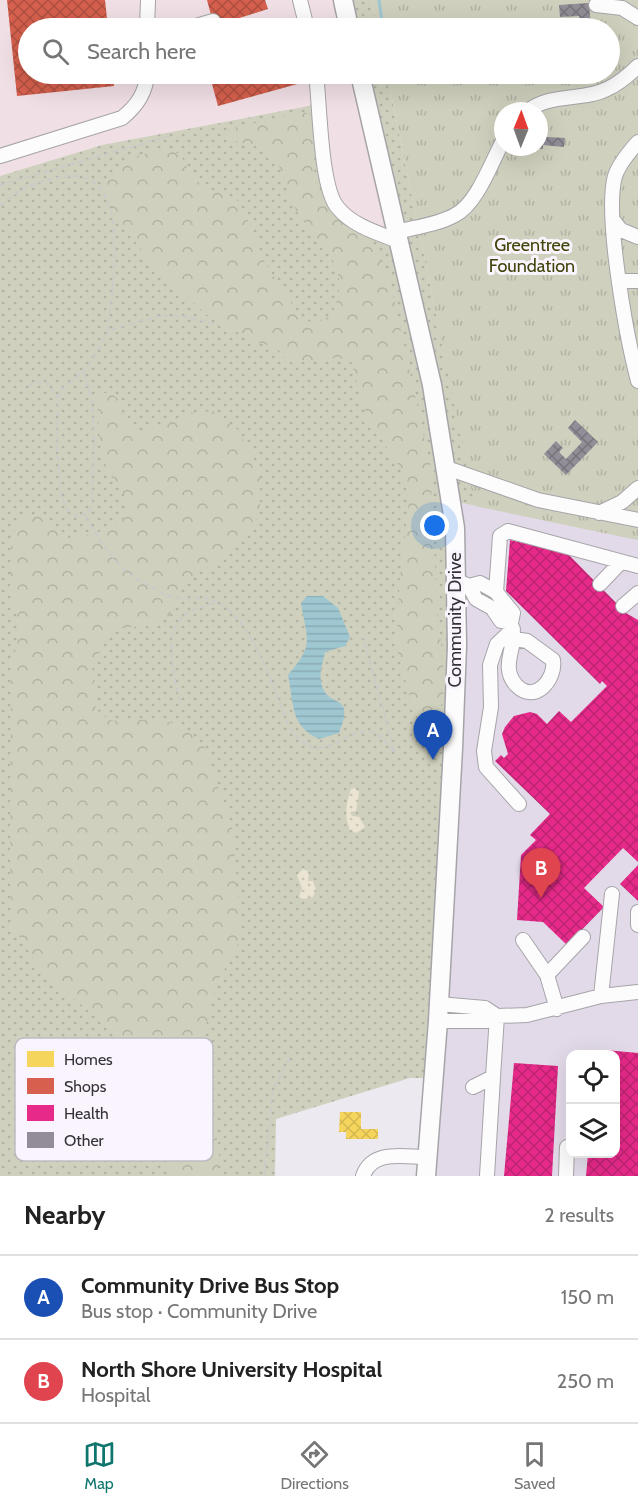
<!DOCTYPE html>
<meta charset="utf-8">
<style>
:root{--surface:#fff;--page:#f6f6f6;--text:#222;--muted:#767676;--line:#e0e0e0;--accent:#0f766e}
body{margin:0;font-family:Cabin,sans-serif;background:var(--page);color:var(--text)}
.controls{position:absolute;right:18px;bottom:18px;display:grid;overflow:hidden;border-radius:12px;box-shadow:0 6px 24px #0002}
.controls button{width:54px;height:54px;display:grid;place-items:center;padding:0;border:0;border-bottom:2px solid var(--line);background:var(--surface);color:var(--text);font:30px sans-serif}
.compass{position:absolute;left:494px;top:102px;width:54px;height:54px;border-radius:50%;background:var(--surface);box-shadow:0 6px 24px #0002;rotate:1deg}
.you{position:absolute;left:435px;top:526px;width:21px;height:21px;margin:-15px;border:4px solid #fff;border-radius:50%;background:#1a73e8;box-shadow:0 0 0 9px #1a73e833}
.badge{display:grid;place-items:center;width:39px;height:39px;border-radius:50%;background:var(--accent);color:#fff;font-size:20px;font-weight:700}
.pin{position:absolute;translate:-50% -50px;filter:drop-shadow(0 2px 3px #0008)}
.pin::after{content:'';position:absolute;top:32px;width:21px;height:18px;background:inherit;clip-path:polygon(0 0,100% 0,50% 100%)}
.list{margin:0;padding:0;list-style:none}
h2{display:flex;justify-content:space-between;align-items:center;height:78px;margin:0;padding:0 24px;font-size:26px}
h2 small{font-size:20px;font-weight:400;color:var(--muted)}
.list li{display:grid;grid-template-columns:39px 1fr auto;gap:18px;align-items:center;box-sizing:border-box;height:84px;padding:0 24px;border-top:2px solid var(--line)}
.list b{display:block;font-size:22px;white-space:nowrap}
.list p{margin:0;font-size:20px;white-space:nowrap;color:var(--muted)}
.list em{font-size:20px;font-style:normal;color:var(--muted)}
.icon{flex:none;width:33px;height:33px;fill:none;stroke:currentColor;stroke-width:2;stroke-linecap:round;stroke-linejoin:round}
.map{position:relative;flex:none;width:638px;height:1176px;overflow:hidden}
.search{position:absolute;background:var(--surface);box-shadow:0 6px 24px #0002;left:18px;right:18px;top:18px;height:66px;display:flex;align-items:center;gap:15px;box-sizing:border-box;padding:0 21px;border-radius:33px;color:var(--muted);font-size:22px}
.sheet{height:246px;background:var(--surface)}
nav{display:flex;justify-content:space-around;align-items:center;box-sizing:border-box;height:84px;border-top:2px solid var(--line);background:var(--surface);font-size:16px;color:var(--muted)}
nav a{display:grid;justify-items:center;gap:3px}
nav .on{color:var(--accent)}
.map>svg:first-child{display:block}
</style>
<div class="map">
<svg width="638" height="1176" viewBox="0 0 638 1176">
<defs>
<pattern id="grass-dots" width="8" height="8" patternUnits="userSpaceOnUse" patternTransform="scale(1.5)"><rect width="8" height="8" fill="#cfd0bd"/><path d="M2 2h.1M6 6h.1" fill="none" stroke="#b2b3a3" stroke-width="1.8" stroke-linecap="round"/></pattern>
<pattern id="forest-crowns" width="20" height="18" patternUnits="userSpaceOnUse" patternTransform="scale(1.5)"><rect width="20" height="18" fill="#cfd0bd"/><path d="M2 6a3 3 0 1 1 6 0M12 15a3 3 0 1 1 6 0" fill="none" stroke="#b2b3a3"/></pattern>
<pattern id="sand-dots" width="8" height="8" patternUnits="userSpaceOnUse" patternTransform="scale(1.5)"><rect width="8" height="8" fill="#ebe4d2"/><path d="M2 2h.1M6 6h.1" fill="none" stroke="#cac4b5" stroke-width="1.8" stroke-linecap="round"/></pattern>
<pattern id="park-tufts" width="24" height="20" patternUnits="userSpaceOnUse" patternTransform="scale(1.5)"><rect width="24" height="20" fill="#cfd0bd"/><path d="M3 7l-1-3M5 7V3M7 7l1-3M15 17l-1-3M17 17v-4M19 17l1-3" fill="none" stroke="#b2b3a3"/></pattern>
<pattern id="water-rules" width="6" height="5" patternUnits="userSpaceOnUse" patternTransform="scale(1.5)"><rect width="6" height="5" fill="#9ec7d2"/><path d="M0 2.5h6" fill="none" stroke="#89abb5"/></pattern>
<pattern id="homes-cross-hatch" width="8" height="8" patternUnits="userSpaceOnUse" patternTransform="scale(1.5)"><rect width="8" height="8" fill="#f6d55c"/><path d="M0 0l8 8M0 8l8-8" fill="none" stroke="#d4b751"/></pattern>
<pattern id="shops-cross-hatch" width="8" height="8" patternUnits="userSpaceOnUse" patternTransform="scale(1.5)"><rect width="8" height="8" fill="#d6604d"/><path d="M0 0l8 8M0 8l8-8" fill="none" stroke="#ae5041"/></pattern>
<pattern id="health-cross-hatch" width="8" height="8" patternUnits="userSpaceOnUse" patternTransform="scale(1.5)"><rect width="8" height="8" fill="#e7298a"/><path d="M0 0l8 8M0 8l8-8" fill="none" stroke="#bc2472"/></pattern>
<pattern id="building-cross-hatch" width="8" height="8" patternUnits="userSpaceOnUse" patternTransform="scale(1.5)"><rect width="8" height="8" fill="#928d97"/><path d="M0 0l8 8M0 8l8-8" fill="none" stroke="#78747c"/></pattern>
</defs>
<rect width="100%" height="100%" fill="#ede9f0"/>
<!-- commercial -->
<path fill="#f0dfe5" d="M 0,0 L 342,0 L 348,28 L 28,28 L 28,74 L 358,74 L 400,252 L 338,209 L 318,104 L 102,145 L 0,176 Z"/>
<!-- built -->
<path fill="#e2dae8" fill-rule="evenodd" d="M 448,500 L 638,540 L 638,1176 L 425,1176 ZM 570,1054 L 616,1054 L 616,1154 L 570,1154 Z"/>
<!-- grass -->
<path fill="url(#grass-dots)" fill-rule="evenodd" d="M 342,0 L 372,0 L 377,28 L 348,28 Z
M 638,0 L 638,540 L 448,500 L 452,536 L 434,1078 L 410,1078 L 276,1119 L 275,1176 L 0,1176 L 0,176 L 102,145 L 319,104 L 325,178 L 348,218 L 399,252 L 358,74 L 387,74 L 437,319 L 428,127 L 610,74 L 610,28 ZM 503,111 L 539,111 L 539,147 L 503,147 Z"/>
<!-- forest -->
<path fill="url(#forest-crowns)" d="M 303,112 L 311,114 C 320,139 308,167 319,192 C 328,213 344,219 360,234 C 372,247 381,260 389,276 L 430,464 L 437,603 L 445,685 L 438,722 L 431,729 L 423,728 L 412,706 L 396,645 L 400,576 L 409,500 L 401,469 L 367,417 L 351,361 C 331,353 309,364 288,362 L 276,347 L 254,342 L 207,315 L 150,262 L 114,212 L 100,187 L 125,159 L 165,149 L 180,154 C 200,192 202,184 237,200 L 251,226 L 261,256 L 275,279 L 286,288 L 296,316 C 309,323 317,325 329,316 C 334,312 335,306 337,300 C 349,258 311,240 295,208 C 286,192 286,174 274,158 C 263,142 239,146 225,136 L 229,129 Z
M 104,393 L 111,393 L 119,400 L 126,425 L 138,432 L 165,425 L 190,413 L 214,411 L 238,430 L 260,471 L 260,512 L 247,535 L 215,563 L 184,582 L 169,616 L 150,626 L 110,628 L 92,670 L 96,709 L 109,720 L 125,722 L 156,718 L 183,727 L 204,746 L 233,831 L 240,926 L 237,950 L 217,981 L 205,1030 L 219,1156 L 217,1176 L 171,1176 L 164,1125 L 142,1071 L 105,1024 L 42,973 L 14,928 L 10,886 L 11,680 L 19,624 L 10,591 L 11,548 L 16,522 C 42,508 50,522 69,538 C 92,534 146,527 121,490 C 113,479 107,471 103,458 C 99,439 98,417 97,397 Z"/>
<!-- sand -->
<path fill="url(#sand-dots)" d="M 355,788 L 359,792 L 356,811 L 350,812 L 352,816 L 359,817 L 365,827 L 356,833 L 350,830 C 344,815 346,804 351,789 Z
M 303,869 L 309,872 L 308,881 L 313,881 L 316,890 L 313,897 L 303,899 L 299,897 L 302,888 L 297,875 Z"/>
<!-- park -->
<path fill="url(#park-tufts)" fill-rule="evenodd" d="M 372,0 L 638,0 L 638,540 L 475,506 L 387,74 L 610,74 L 610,28 L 377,28 ZM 503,111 L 539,111 L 539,147 L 503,147 Z"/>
<!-- water -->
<path fill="url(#water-rules)" d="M 307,596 L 323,596 L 338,608 L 350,637 L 345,646 L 325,652 C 323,663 318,674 322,686 C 329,709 356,692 339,733 L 319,739 C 290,726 294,704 288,675 C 315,644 307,641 301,603 Z"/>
<!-- homes -->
<path fill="url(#homes-cross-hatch)" d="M 340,1112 L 361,1112 L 361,1129 L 378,1129 L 378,1139 L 346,1139 L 346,1132 L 339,1132 Z"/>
<!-- shops -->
<path fill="url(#shops-cross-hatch)" d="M 7,0 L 105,0 L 108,28 L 28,28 L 28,74 L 113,74 L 114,86 L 17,96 Z
M 207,0 L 265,0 L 268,9 L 214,26 Z
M 213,74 L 299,74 L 301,83 L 218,106 L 212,84 L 216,82 Z"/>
<!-- health -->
<path fill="url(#health-cross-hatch)" d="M 510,540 L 567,553 L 626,613 L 638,620 L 638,862 L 623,848 L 584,888 L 604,907 L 567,945 L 543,922 L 517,920 L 521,855 L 536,840 L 530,835 L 550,814 L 495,761 L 501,755 L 504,758 L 508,754 L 502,734 L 505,727 L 514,716 L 530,712 L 537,714 L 547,724 L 559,711 L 571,722 L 607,686 L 602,681 L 600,684 L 506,591 Z
M 638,865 L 638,901 L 620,884 Z
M 605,1050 L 638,1053 L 638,1176 L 586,1176 L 588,1154 L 616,1154 L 616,1054 L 601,1054 Z
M 514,1063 L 558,1066 L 552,1176 L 504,1176 Z"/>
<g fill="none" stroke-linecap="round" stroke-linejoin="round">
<!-- stream -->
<path stroke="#9ec7d2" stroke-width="3" d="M 379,0 L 383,28"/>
</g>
<!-- building -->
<path fill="url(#building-cross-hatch)" d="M 589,3 L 591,28 L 580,28 L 579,16 L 560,17 L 559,5 Z
M 539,128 L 547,129 L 547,137 L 565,138 L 564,147 L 543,145 L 543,149 L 532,149 L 539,147 Z
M 575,420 L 598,442 L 566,475 L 544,454 L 556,441 L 563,448 L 559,452 L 566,459 L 582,442 L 568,428 Z"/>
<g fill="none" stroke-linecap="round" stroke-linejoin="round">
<!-- minor casing -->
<g stroke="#a7a4a9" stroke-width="16">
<path id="minor" d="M 300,0 L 307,28
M 596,5 L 622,8 L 638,18
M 147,28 L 148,0
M 189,28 L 213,21
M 316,74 C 320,104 320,188 338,208 C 353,226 378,233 398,241
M 528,111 C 549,93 584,101 607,89 C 618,84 629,75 638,66
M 638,142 C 629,152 619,164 615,176 C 604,215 627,339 638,381
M 0,156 L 122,118 C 137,106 146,93 147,74
M 613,220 L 621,230 L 638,237
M 396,232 C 415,227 437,225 455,215 C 477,204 491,163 503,141
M 619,281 L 638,281
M 447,468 L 538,500 L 638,520
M 599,513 L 622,502 L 638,488
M 458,581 L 469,586 L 480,583 L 496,592 L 513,613 L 511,623 L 501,621 L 492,608 L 476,599 L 469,586
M 600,584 L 621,562
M 496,592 L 500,536 L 508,531 L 638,566
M 623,606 L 638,593
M 512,627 C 518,646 499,666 516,685 C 535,705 556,679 553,660 L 527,641 L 515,639
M 513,629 L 497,644 L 490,665 L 491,707 L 484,751 L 486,767 L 519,804
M 638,912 L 638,925
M 523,940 L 547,975
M 601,996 L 612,894
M 439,1004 L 485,1008 L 497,1016
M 557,1009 L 547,975 L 583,937
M 438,1021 L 487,1021 L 497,1016 L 527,1015 L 601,996 L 638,992
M 493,1077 L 497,1016
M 473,1087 L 493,1077 L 487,1176
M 363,1176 C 372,1149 404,1157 427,1157
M 566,1176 L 567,1147"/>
</g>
<!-- major casing -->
<g stroke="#a7a4a9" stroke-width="21">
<path id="major" d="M 343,0 L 349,28
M 360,74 L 432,385 L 455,528 L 457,646 L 453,748 L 438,1021 L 426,1176"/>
</g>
<!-- path -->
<path stroke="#cac9cc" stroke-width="1.5" stroke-dasharray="6 3" stroke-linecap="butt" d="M 0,185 L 169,136
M 0,206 C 20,188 35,182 61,177 C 137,163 111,290 108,331 C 133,324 161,311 187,317 C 197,319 206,322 215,324
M 83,373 C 100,413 92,460 92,503 L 90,511 L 79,517 L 67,510 L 61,494 L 57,449 L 58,397 L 63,388 L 87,368 L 108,332
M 28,386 L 34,382 L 47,382 L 57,397
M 85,516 C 105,548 117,571 152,587 C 158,590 166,596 173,597 C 197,602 208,590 232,613 C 259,639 275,693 289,727 C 323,775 343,723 374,733 C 383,736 389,746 395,753 L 363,637
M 180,702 C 175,677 161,633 185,615 C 194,609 206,606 216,602
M 264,1176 L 273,1089 L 292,1054"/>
<!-- minor -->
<use href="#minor" stroke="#fcfcfd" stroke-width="14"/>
<!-- major -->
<use href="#major" stroke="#fcfcfd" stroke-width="18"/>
</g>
<g text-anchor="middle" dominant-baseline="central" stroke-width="6" stroke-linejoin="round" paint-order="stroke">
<!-- park labels -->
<g font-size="18" fill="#414309" stroke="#f9f4fe">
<text x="532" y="245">Greentree<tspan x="532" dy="21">Foundation</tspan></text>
</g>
<!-- street labels -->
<g font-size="18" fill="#353237" stroke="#f9f4fe">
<text transform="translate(455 620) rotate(-90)">Community Drive</text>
</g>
</g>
<!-- legend -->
<rect x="15" y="1038" width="198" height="123" rx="9" fill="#f9f4fe" stroke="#bebac2" stroke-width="1.5"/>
<rect x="27" y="1051" width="27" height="16" fill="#f6d55c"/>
<rect x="27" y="1078" width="27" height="16" fill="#d6604d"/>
<rect x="27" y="1105" width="27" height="16" fill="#e7298a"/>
<rect x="27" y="1132" width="27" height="16" fill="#928d97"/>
<g font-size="16" fill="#353237">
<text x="64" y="1065">Homes</text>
<text x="64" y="1092">Shops</text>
<text x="64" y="1119">Health</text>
<text x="64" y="1146">Other</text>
</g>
</svg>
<div class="controls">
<button><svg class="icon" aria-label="locate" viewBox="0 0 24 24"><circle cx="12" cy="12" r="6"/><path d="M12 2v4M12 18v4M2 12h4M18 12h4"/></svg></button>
<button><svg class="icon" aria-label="layers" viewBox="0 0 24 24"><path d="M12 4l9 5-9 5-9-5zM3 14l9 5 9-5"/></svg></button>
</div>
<svg class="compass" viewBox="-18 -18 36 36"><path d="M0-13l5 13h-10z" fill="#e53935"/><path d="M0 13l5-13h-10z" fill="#767676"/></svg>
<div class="you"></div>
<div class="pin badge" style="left:433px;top:760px;background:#1a4fb4">A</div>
<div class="pin badge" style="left:541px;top:898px;background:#e0444e">B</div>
<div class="search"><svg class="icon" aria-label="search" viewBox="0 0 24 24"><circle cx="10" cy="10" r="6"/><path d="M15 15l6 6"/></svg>Search here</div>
</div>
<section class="sheet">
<h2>Nearby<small>2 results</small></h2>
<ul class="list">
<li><span class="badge" style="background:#1a4fb4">A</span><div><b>Community Drive Bus Stop</b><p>Bus stop · Community Drive</p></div><em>150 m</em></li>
<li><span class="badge" style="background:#e0444e">B</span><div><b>North Shore University Hospital</b><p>Hospital</p></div><em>250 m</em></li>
</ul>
</section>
<nav>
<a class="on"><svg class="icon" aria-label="map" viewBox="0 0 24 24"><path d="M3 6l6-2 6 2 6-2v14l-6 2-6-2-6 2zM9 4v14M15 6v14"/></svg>Map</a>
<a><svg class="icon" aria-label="directions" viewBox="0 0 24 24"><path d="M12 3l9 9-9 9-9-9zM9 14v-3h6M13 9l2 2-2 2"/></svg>Directions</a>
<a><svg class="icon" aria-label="saved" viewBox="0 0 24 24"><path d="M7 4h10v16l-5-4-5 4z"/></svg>Saved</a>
</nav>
